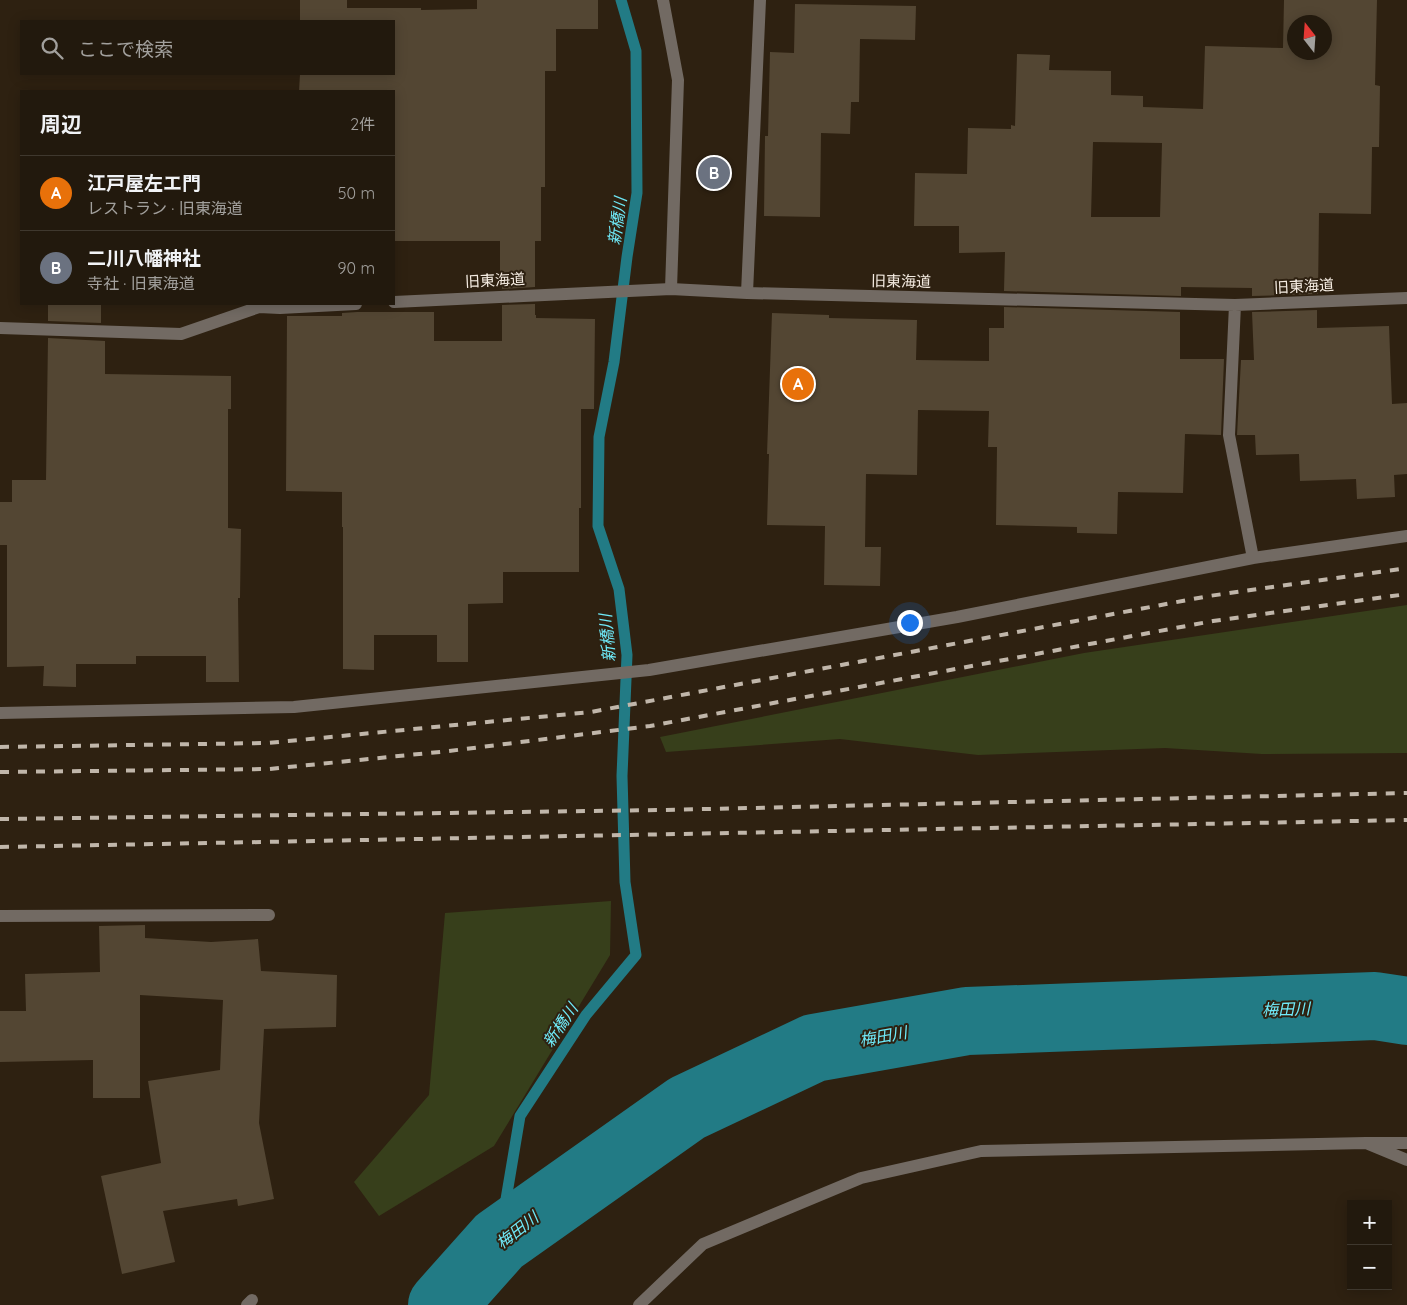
<!DOCTYPE html>
<html lang="ja">
<meta charset="utf-8">
<style>
:root{--surface:#22190d;--page:#2e261b;--text:#f1f3f6;--muted:#a2a09d;--line:#3f382e;--accent:#f59d8f}
body{margin:0;font-family:Quicksand,"Noto Sans JP",sans-serif;background:var(--page);color:var(--text)}
.controls{position:absolute;right:15px;bottom:15px;display:grid;overflow:hidden;border-radius:0px;box-shadow:0 2px 12px #0003}
.controls button{width:45px;height:45px;display:grid;place-items:center;padding:0;border:0;border-bottom:1px solid var(--line);background:var(--surface);color:var(--text);font:25px sans-serif}
.compass{position:absolute;left:1287px;top:15px;width:45px;height:45px;border-radius:50%;background:var(--surface);box-shadow:0 2px 12px #0003;rotate:343deg}
.you{position:absolute;left:909px;top:622px;width:18px;height:18px;margin:-12px;border:4px solid #fff;border-radius:50%;background:#1a73e8;box-shadow:0 0 0 8px #1a73e833}
.badge{display:grid;place-items:center;width:32px;height:32px;border-radius:50%;background:var(--accent);color:#fff;font-size:16px;font-weight:700}
.pin{position:absolute;translate:-50% -50%;border:2px solid #fff;box-shadow:0 1px 5px #0006}
.list{margin:0;padding:0;list-style:none}
h2{display:flex;justify-content:space-between;align-items:center;height:65px;margin:0;padding:0 20px;font-size:21px}
h2 small{font-size:16px;font-weight:400;color:var(--muted)}
.list li{display:grid;grid-template-columns:32px 1fr auto;gap:15px;align-items:center;box-sizing:border-box;height:75px;padding:0 20px;border-top:1px solid var(--line)}
.list b{display:block;font-size:19px;white-space:nowrap}
.list p{margin:0;font-size:16px;white-space:nowrap;color:var(--muted)}
.list em{font-size:16px;font-style:normal;color:var(--muted)}
.icon{flex:none;width:28px;height:28px;fill:none;stroke:currentColor;stroke-width:2;stroke-linecap:round;stroke-linejoin:round}
.map{position:relative;flex:none;width:1407px;height:1305px;overflow:hidden}
.search{position:absolute;background:var(--surface);box-shadow:0 2px 12px #0003;left:20px;top:20px;width:375px;height:55px;display:flex;align-items:center;gap:12px;box-sizing:border-box;padding:0 18px;border-radius:0px;color:var(--muted);font-size:19px}
.panel{position:absolute;background:var(--surface);box-shadow:0 2px 12px #0003;left:20px;top:90px;width:375px;height:215px;border-radius:0px}
.map>svg:first-child{display:block}
</style>
<div class="map">
<svg width="1407" height="1305" viewBox="0 0 1407 1305">
<rect width="100%" height="100%" fill="#2e2111"/>
<!-- green -->
<path fill="#373f1b" d="M 1407,605 L 1407,753 L 1262,754 L 1165,748 L 978,755 L 840,739 L 666,752 L 660,737 L 1084,653 Z
M 611,901 L 610,955 L 494,1146 L 379,1216 L 354,1182 L 429,1095 L 445,913 Z"/>
<g fill="none" stroke-linecap="round" stroke-linejoin="round">
<!-- stream -->
<path stroke="#227b85" stroke-width="11" d="M 499,1241 L 520,1116 L 586,1015 L 636,955 L 625,882 L 622,776 L 627,655 L 619,589 L 598,526 L 599,437 L 614,362 L 627,257 L 637,193 L 636,51 L 621,0"/>
<!-- river -->
<path stroke="#227b85" stroke-width="68" d="M 442,1305 L 499,1241 L 687,1108 L 814,1048 L 967,1021 L 1375,1006 L 1407,1011"/>
</g>
<!-- building -->
<path fill="#534633" fill-rule="evenodd" d="M 300,0 L 347,0 L 347,8 L 421,8 L 421,10 L 477,9 L 477,0 L 598,0 L 598,29 L 556,29 L 556,71 L 545,71 L 545,187 L 541,187 L 541,241 L 535,241 L 535,287 L 502,289 L 503,273 L 500,273 L 500,241 L 394,241 L 394,91 L 299,91 L 300,74 L 394,74 L 394,21 L 300,21 Z
M 1284,0 L 1377,0 L 1375,85 L 1380,86 L 1379,147 L 1372,147 L 1371,214 L 1319,213 L 1318,294 L 1252,296 L 1252,288 L 1181,287 L 1181,296 L 1004,291 L 1005,252 L 959,253 L 959,226 L 914,226 L 915,173 L 967,174 L 968,128 L 1011,129 L 1011,125 L 1015,126 L 1017,54 L 1050,55 L 1049,70 L 1111,71 L 1111,95 L 1143,96 L 1143,107 L 1203,109 L 1205,46 L 1283,48 ZM 1294,22 L 1324,22 L 1324,52 L 1294,52 ZM 1093,142 L 1162,143 L 1160,217 L 1091,217 Z
M 795,4 L 916,6 L 915,40 L 860,39 L 859,102 L 851,102 L 850,134 L 821,133 L 820,217 L 764,216 L 765,136 L 768,136 L 770,52 L 794,53 Z
M 48,304 L 101,304 L 101,323 L 48,321 Z
M 535,304 L 535,315 L 536,315 L 536,318 L 595,319 L 594,409 L 581,409 L 581,508 L 579,508 L 579,572 L 503,572 L 503,603 L 468,604 L 468,662 L 437,662 L 437,635 L 374,635 L 374,670 L 343,669 L 343,527 L 342,527 L 342,492 L 286,491 L 287,316 L 342,316 L 342,313 L 357,312 L 434,312 L 434,341 L 502,341 L 502,305 Z
M 1004,307 L 1180,312 L 1180,359 L 1224,359 L 1221,435 L 1185,434 L 1183,493 L 1118,492 L 1117,534 L 1077,533 L 1077,527 L 996,525 L 997,447 L 988,447 L 989,411 L 918,410 L 917,475 L 866,474 L 865,547 L 881,547 L 880,586 L 824,585 L 825,526 L 767,525 L 769,454 L 767,454 L 772,313 L 829,315 L 829,318 L 917,320 L 916,360 L 989,361 L 989,328 L 1004,328 Z
M 1317,310 L 1317,328 L 1389,326 L 1392,404 L 1407,403 L 1407,474 L 1394,475 L 1395,497 L 1357,499 L 1356,479 L 1300,481 L 1299,454 L 1256,455 L 1255,435 L 1237,435 L 1241,360 L 1254,360 L 1252,312 Z
M 48,338 L 105,341 L 105,374 L 231,376 L 231,409 L 228,409 L 228,528 L 241,529 L 240,598 L 238,598 L 239,682 L 206,682 L 206,656 L 136,656 L 136,664 L 76,664 L 76,687 L 43,686 L 44,666 L 7,667 L 7,545 L 0,545 L 0,502 L 12,502 L 12,480 L 46,480 Z
M 145,925 L 145,938 L 211,942 L 258,939 L 261,971 L 337,975 L 336,1027 L 264,1029 L 259,1123 L 274,1199 L 238,1206 L 237,1199 L 163,1211 L 175,1262 L 122,1274 L 101,1176 L 161,1163 L 148,1081 L 220,1070 L 223,1000 L 140,995 L 140,1098 L 93,1098 L 93,1060 L 0,1062 L 0,1011 L 26,1011 L 25,974 L 100,972 L 99,926 Z"/>
<g fill="none" stroke-linecap="round" stroke-linejoin="round">
<!-- minor -->
<path stroke="#726a63" stroke-width="12" d="M 747,293 L 760,0
M 394,302 L 671,289 L 747,293 L 1235,305 L 1407,298
M 1235,305 L 1229,435 L 1253,558
M 0,328 L 181,334 L 259,307 L 280,308 L 356,304
M 0,713 L 294,707 L 649,670 L 957,617 L 1253,558 L 1407,536
M 0,916 L 269,915
M 1407,1143 L 1366,1143 L 1407,1160
M 247,1305 L 252,1300
M 639,1305 L 703,1244 L 861,1178 L 981,1151 L 1366,1143"/>
<!-- tertiary -->
<path stroke="#726a63" stroke-width="12" d="M 663,0 L 678,80 L 671,289"/>
<!-- rail -->
<path stroke="#c0b6aa" stroke-width="4" stroke-dasharray="9 9" stroke-linecap="butt" d="M 0,747 L 268,743 L 591,712 L 1209,596 L 1407,568
M 0,772 L 269,769 L 449,751 L 650,726 L 1213,621 L 1407,594
M 0,819 L 663,810 L 1407,793
M 0,847 L 1407,820"/>
</g>
<g text-anchor="middle" dominant-baseline="central" stroke-width="4" stroke-linejoin="round" paint-order="stroke">
<!-- street labels -->
<g font-size="15" fill="#f4ebe1" stroke="#2e2111">
<text transform="translate(495 280) rotate(-3)">旧東海道</text>
<text transform="translate(901 281) rotate(1)">旧東海道</text>
<text transform="translate(1304 286) rotate(-3)">旧東海道</text>
</g>
<!-- water labels -->
<g font-size="16" font-style="italic" fill="#6feaf9" stroke="#2e2111">
<text transform="translate(617 221) rotate(-82)">新橋川</text>
<text transform="translate(607 638) rotate(-95)">新橋川</text>
<text transform="translate(1286 1009) rotate(-2)">梅田川</text>
<text transform="translate(560 1025) rotate(-56)">新橋川</text>
<text transform="translate(883 1036) rotate(-10)">梅田川</text>
<text transform="translate(517 1230) rotate(-38)">梅田川</text>
</g>
</g>
</svg>
<div class="controls">
<button>+</button>
<button>−</button>
</div>
<svg class="compass" viewBox="-18 -18 36 36"><path d="M0-13l5 13h-10z" fill="#e53935"/><path d="M0 13l5-13h-10z" fill="#a2a09d"/></svg>
<div class="you"></div>
<div class="pin badge" style="left:798px;top:384px;background:#e8710a">A</div>
<div class="pin badge" style="left:714px;top:173px;background:#6b7280">B</div>
<div class="search"><svg class="icon" aria-label="search" viewBox="0 0 24 24"><circle cx="10" cy="10" r="6"/><path d="M15 15l6 6"/></svg>ここで検索</div>
<section class="panel">
<h2>周辺<small>2件</small></h2>
<ul class="list">
<li><span class="badge" style="background:#e8710a">A</span><div><b>江戸屋左エ門</b><p>レストラン · 旧東海道</p></div><em>50 m</em></li>
<li><span class="badge" style="background:#6b7280">B</span><div><b>二川八幡神社</b><p>寺社 · 旧東海道</p></div><em>90 m</em></li>
</ul>
</section>
</div>
